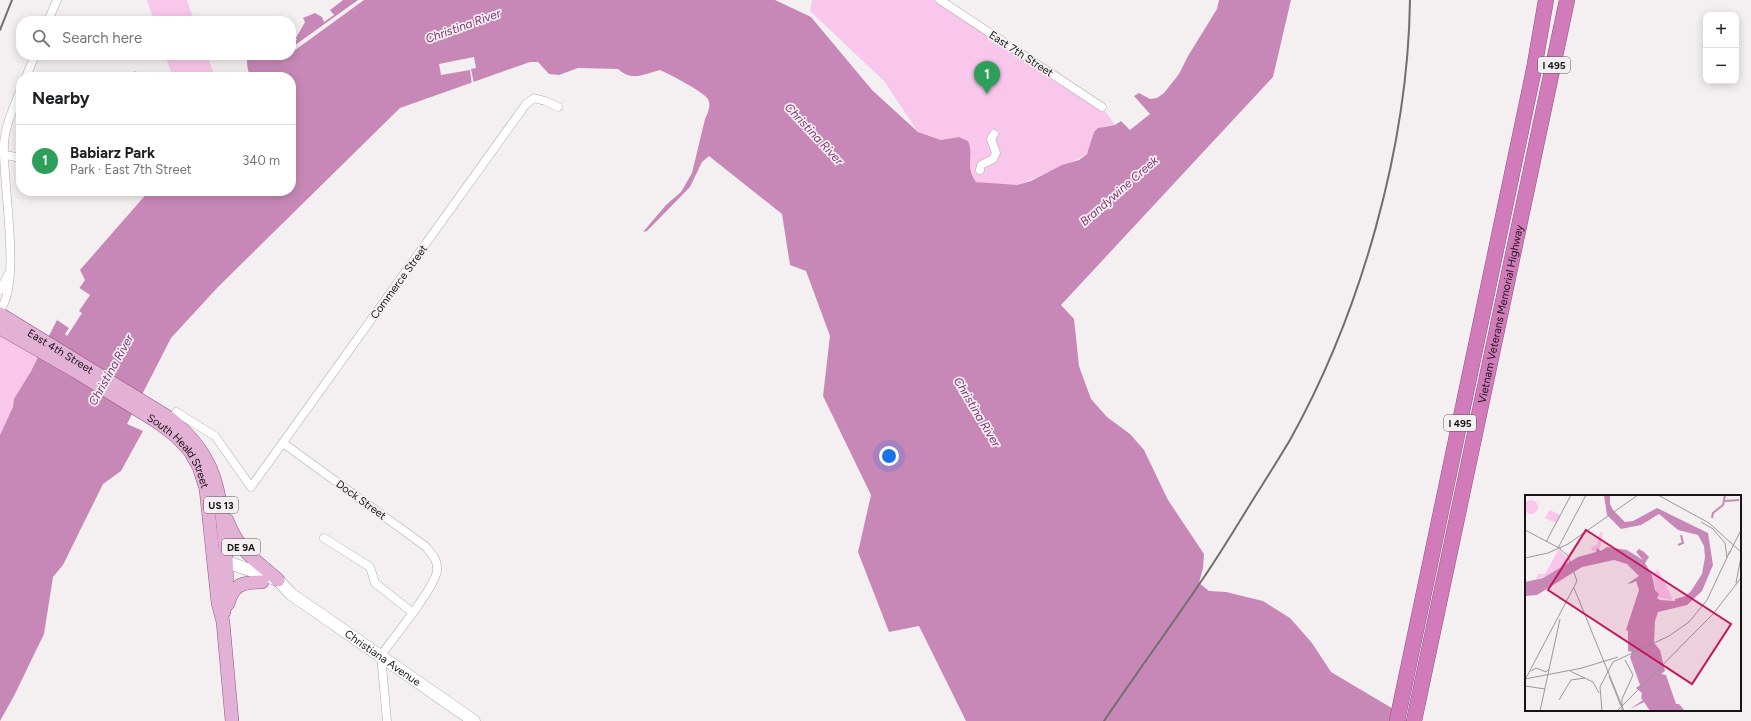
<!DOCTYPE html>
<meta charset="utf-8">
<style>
:root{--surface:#fff;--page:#f6f6f6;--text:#202124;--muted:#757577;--line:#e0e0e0;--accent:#7c3aed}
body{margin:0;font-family:Figtree,sans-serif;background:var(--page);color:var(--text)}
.controls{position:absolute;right:12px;top:12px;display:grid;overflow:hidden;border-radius:8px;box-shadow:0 2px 10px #0003}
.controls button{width:36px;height:36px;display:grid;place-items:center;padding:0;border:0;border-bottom:1px solid var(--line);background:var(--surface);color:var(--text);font:20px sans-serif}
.you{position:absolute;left:889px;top:456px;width:14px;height:14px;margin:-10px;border:3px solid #fff;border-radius:50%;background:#1a73e8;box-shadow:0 0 0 6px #1a73e833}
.badge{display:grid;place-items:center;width:26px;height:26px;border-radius:50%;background:var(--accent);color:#fff;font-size:13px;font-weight:700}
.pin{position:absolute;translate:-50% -33px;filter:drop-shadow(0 1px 2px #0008)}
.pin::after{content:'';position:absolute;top:21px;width:14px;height:12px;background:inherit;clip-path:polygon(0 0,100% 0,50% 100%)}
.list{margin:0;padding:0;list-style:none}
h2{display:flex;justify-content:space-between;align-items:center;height:52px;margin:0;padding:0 16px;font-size:17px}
h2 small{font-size:13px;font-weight:400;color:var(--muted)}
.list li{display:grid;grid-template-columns:26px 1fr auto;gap:12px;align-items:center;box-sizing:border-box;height:72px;padding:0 16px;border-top:1px solid var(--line)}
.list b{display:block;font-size:15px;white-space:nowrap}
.list p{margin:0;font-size:13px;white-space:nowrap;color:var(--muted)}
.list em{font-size:13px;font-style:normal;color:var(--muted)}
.icon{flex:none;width:22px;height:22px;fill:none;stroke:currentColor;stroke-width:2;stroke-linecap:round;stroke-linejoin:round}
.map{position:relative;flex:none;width:1751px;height:721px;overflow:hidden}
.search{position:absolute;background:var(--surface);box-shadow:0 2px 10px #0003;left:16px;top:16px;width:280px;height:44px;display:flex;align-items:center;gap:10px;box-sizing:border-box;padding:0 14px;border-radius:16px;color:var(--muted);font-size:15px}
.panel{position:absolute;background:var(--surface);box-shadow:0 2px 10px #0003;left:16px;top:72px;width:280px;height:124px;border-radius:16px}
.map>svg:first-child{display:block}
</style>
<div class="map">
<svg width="1751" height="721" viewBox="0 0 1751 721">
<rect width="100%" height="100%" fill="#f4f0f2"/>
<!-- green -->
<path fill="#f9c7eb" d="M 147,0 L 187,0 L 194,21 L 154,21 Z
M 812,0 L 934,0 L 1102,107 L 1115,125 C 1082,127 1099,141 1086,154 C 1083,158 1022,185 1016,185 C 1003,186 989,183 976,182 C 964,164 975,158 968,141 L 959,137 L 941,140 L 918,132 L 884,81 L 810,11 Z
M 165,55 L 207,55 L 215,77 L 164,77 L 171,72 Z
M 0,332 L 39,356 L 23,384 L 0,444 Z"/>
<!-- water -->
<path fill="#c888b7" d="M 343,0 L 775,0 L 811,17 L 872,90 L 918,132 L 941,140 L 959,137 L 968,141 C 975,158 964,164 976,182 L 1017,185 L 1031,181 L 1062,165 L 1079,160 L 1087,154 L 1094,132 L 1098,128 L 1115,125 L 1121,121 L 1130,130 L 1150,114 L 1134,96 L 1139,93 L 1150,99 L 1157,98 L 1164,93 L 1179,74 L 1188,56 L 1217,9 L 1219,0 L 1291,0 L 1273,77 L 1061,305 L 1074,319 L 1079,366 L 1091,399 L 1107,417 L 1130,434 L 1144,450 L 1168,500 L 1204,554 L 1203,568 L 1199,583 L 1209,591 L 1226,592 L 1263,601 L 1290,618 L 1312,643 L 1331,672 L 1390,707 L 1407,721 L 966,721 L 919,626 L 889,632 L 858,552 L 871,495 L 823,396 L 830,336 L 806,271 L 790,265 L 782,214 L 709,156 L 702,162 L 690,187 L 647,231 L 643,232 L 666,205 L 681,192 L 692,173 L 705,119 C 708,113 712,104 707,98 C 702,91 669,74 660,70 C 644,74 632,82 618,69 L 578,68 L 559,75 L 549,74 L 538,62 L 530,62 L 400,108 L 218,287 L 171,338 L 127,424 L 143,431 L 121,471 L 103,484 L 63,565 L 53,577 L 44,634 L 14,696 L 0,721 L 0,435 L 13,407 L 14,399 L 31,371 L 57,320 L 85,280 L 80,270 L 149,191 L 291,191 L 291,77 L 250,77 C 248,70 245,62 249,55 L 291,55 L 291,42 L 297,40 L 296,38 L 305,22 L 303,18 L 315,13 L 322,17 L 324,22 L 334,15 L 330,10 Z"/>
<!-- pier -->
<path fill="#f4f0f2" d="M 358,0 L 364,0 L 291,53 L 291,48 Z
M 474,57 L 476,68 L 471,69 L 474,84 L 472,85 L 470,70 L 441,75 L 439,64 Z
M 78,287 L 90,295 L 79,311 L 82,313 L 67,336 L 65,334 L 69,328 L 57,320 Z"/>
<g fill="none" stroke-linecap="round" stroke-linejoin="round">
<!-- street casing -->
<g stroke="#aca9ab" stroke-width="9">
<path id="street" d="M 940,0 L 1102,107
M 48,21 L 57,0
M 26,77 L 35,55
M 135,77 L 135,76
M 0,154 L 21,158
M 980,170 L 981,165 L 993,159 L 996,153 L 991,139 L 994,134
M 0,290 L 8,275
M 0,310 C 22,283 2,182 4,144 C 5,125 14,107 21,89
M 176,412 L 215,436 L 251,487 L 526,104 L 534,98 L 545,101 L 558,107
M 283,443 L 425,546 C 431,553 438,559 437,570 C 437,585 392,640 381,655 L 387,721
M 324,538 L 370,567 L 375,583 L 413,613"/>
</g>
<!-- secondary casing -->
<g stroke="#aca9ab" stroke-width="13">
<g id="secondary">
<path id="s1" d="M 218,563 L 227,562 L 278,580 L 291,594 L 474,721"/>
</g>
</g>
<!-- primary casing -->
<g stroke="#905781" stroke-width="14">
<g id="primary">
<path id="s2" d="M 0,314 L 168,417 C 211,450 220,483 224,535 C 227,561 228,586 224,612"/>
<path id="s3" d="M 0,328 L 75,371 L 159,423 L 177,437 L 190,451 L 199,467 L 206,489 L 218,603 L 223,622 L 232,721"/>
<path d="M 227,520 C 239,552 255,559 278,580"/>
<path d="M 228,604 C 233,584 243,582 262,582"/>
</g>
</g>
<!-- highway casing -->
<g stroke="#905781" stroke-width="16">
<g id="highway">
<path d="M 1397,721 L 1534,69 L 1546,0"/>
<path id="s4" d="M 1414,721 L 1567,0"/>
</g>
</g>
<!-- street -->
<use href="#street" stroke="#fff" stroke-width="8"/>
<!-- secondary -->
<use href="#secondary" stroke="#fff" stroke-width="12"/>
<!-- primary -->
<use href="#primary" stroke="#e3b0d6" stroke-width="13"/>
<!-- highway -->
<use href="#highway" stroke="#d17bbb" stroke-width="15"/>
<!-- rail -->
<path stroke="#706e6f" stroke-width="2" d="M 0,30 L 12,0
M 1104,721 C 1135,675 1169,629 1200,583 C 1219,556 1236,527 1254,498 C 1266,479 1278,460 1290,440 C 1361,312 1408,147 1410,0"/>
</g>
<g text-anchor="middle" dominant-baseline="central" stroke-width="3.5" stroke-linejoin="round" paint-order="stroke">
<!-- shield labels -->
<g fill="#f4f0f2" stroke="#595758" stroke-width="1">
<rect x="1538" y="57" width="32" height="16" rx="3"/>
<rect x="1444" y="415" width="32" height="16" rx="3"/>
<rect x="204" y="497" width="34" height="16" rx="3"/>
<rect x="222" y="539" width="38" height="16" rx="3"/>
</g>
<g font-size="10" font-weight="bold" fill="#161516">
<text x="1554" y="65">I 495</text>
<text x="1460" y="423">I 495</text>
<text x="221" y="505">US 13</text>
<text x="241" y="547">DE 9A</text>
</g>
<!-- street labels -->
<g font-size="11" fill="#161516" stroke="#f4f0f2">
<text transform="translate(1021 54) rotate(33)">East 7th Street</text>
<text transform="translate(399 282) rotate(-54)">Commerce Street</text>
<text stroke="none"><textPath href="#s4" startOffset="416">Vietnam Veterans Memorial Highway</textPath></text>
<text stroke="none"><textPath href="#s2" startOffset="71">East 4th Street</textPath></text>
<text stroke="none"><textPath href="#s3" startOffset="220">South Heald Street</textPath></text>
<text transform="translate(361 500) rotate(36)">Dock Street</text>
<text stroke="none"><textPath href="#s1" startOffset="194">Christiana Avenue</textPath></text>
</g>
<!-- water labels -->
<g font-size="12" font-style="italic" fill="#823571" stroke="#f4f0f2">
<text transform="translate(463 26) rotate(-20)">Christina River</text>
<text transform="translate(814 134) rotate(47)">Christina River</text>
<text transform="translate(1119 191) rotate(-41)">Brandywine Creek</text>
<text transform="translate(111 370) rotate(-61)">Christina River</text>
<text transform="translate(977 412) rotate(59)">Christina River</text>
</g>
</g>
<!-- overview -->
<g transform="translate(1525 495)">
<rect width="216" height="216" fill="#f4f0f2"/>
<path d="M-1 12a7 7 0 1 1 14 0a7 7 0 1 1-14 0ZM 25,15 L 35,20 L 31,28 L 20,23 ZM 75,37 L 78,38 L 75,53 L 68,57 L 66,52 L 72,50 ZM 34,54 L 45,67 L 22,81 L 11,84 L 13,79 L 20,79 ZM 133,74 L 147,103 L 147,105 L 132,102 L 128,79 Z" fill="#f9c7eb"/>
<path d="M 79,0 L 85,0 L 85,9 L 88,15 L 100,27 L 108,26 L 132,13 L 183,38 L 188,70 L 177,96 L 162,110 L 133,117 L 130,126 L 129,148 L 135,155 L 140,176 L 136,179 L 141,180 L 151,209 L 154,209 L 160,216 L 125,216 L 119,207 L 105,214 L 118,205 L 116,204 L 117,198 L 111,193 L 115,190 L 105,162 L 107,157 L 103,156 L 103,136 L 101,135 L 114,95 L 111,86 L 107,88 L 102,89 L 114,81 L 102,69 L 89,65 L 57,72 L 12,100 L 0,101 L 0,87 L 18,83 L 53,62 L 71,57 L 72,53 L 76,56 L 82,52 L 102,55 L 118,65 L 111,57 L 114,54 L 119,57 L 124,62 L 120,68 L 127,80 L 130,95 L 134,99 L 132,103 L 135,105 L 150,106 L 150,104 L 161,101 L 166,96 L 177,79 L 180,62 L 179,51 L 173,40 L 153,35 L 134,19 L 116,30 L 96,34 L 82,20 Z" fill="#c888b7"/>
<path fill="none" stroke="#c888b7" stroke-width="2" d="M 200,6 L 214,5M 187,23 L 188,18 L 198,10 L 200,0M 153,50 L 158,48 L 156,40"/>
<path fill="none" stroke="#9b989a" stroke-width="1" d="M 133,0 L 184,28 L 216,57M 176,27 L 188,34 L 200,48 L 202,63M 0,35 L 36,54M 21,47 L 46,0M 33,53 L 61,0M 204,59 L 216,35M 0,63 L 23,58 L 43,49 L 113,0M 211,88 L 216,62M 49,93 L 99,216M 6,176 L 11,173 L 21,177 L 24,174M 45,176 L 68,187 L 74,198M 84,181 L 96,211M 0,184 L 57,173 L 93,162M 0,185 L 52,86 L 43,61 L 35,54M 0,191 L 20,194M 34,205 L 46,185 L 60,183M 15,216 L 35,124M 77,216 L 75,192 L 88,167 L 144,141 L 164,127 L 182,105 L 205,56M 92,216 L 188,119 L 216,83M 97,216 L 97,204 L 108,180 L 100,165"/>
<path fill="#c2185b" fill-opacity="0.15" stroke="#c2185b" stroke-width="2" d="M 61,35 L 206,129 L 167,189 L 23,95 Z"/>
<rect width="216" height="216" fill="none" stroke="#161516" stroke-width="2"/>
</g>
</svg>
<div class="controls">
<button>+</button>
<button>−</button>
</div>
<div class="you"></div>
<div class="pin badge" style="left:987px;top:94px;background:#2e9e5b">1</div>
<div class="search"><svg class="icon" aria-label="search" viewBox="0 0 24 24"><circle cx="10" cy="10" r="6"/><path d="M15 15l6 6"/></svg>Search here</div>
<section class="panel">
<h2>Nearby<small></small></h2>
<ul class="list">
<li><span class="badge" style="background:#2e9e5b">1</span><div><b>Babiarz Park</b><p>Park · East 7th Street</p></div><em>340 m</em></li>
</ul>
</section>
</div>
